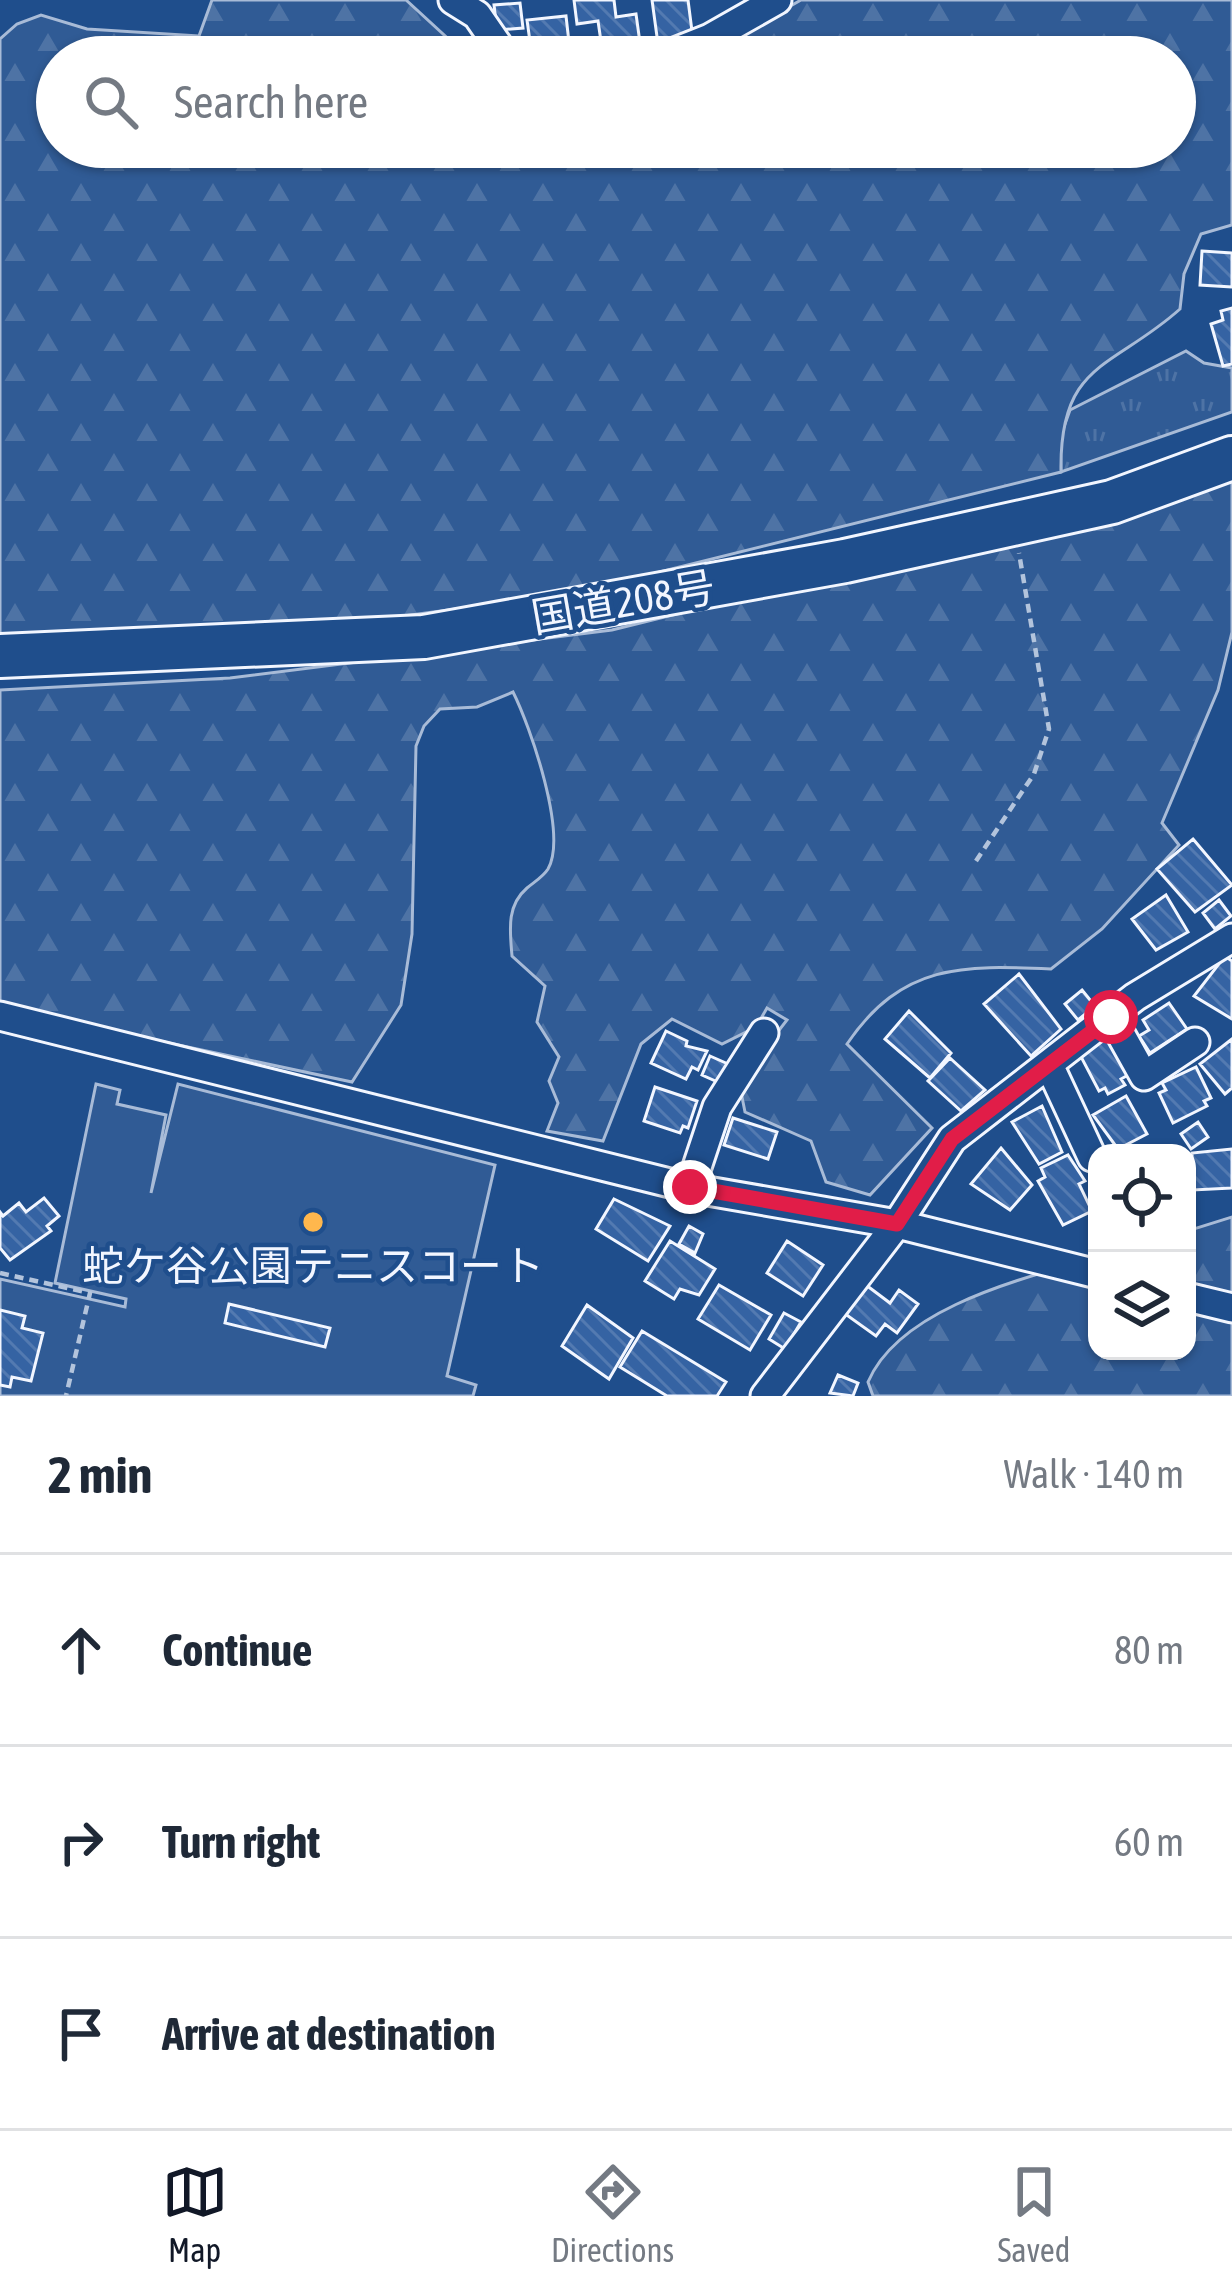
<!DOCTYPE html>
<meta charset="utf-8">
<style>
:root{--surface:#fff;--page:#f2f2f3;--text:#1f2937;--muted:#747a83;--line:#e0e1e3;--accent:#111827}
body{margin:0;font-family:"Asap Condensed","Noto Sans JP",sans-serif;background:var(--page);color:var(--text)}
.controls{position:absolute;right:36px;bottom:36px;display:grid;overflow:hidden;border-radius:24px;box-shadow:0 3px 9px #0004}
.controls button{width:108px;height:108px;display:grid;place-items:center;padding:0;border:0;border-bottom:3px solid var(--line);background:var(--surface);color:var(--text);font:60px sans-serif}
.stop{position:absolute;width:36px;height:36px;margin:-27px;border:9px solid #e11d48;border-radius:50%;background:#fff}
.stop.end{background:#e11d48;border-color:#fff;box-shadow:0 3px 12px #0008}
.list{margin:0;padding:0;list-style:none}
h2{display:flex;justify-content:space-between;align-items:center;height:156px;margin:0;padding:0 48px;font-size:51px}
h2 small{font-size:39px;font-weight:400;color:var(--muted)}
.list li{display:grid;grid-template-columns:78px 1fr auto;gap:36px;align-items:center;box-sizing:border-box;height:192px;padding:0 48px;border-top:3px solid var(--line)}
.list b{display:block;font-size:45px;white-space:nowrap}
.list em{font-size:39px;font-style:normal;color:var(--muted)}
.icon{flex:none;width:66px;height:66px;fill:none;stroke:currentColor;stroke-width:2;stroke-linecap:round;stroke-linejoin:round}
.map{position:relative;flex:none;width:1232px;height:1396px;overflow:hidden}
.search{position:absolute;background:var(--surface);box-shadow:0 3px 9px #0004;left:36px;right:36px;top:36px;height:132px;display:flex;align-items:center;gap:30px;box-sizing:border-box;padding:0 42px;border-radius:66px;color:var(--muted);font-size:45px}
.sheet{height:732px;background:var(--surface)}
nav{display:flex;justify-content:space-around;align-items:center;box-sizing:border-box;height:168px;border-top:3px solid var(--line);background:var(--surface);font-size:33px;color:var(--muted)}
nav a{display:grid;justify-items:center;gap:6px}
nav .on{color:var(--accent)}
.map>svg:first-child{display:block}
</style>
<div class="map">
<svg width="1232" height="1396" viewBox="0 0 1232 1396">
<defs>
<pattern id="grass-tufts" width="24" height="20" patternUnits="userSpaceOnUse" patternTransform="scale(3)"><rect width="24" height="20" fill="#305b95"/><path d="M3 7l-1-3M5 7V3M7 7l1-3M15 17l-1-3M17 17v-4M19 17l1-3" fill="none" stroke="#4e73a5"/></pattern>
<pattern id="forest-firs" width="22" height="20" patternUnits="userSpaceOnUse" patternTransform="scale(3)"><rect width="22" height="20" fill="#305b95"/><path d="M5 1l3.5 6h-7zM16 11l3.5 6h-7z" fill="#4e73a5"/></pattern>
<pattern id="building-back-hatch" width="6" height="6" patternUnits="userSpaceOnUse" patternTransform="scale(3)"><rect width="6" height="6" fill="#3563a3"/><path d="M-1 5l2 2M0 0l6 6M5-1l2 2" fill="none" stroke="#537ab1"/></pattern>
</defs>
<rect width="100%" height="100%" fill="#1f4e8c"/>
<!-- grass -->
<path fill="url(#grass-tufts)" stroke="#a8bbd7" stroke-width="3" d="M 1186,351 L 1204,363 L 1232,368 L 1232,412 L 1061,472 L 1060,438 L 1070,410 Z"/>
<!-- forest -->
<path fill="url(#forest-firs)" stroke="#a8bbd7" stroke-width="3" d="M 212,0 L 406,0 L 468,57 L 57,57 L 57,147 L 1175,147 L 1175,57 L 701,57 L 801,0 L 1232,0 L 1232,225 L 1201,234 L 1184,274 L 1180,309 C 1113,369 1059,361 1061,472 L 575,593 L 396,617 L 0,640 L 0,39 L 17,24 L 41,15 L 87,29 L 199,36 Z
M 1232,477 L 1232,632 L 1218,690 L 1162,823 L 1179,845 L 1102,929 L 1051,969 C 963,965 902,963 847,1044 L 932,1128 L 870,1195 L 826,1182 L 811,1141 L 745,1112 L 739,1082 L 787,1020 L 767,1008 L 756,1027 L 722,1044 L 672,1019 L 641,1044 L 603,1141 L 547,1131 L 558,1103 L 549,1081 L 559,1057 L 537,1022 L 545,986 L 512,956 C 510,931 506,906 527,888 C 534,882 543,877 548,869 C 568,834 530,726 513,692 L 477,707 L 440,709 L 424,726 L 416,746 L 412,934 L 401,1005 L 352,1082 L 0,1007 L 0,690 L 230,678 L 612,630 Z
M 1232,1217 L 1232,1396 L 873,1396 L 868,1382 C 900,1307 1025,1278 1097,1257 L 1097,1351 L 1187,1351 L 1187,1231 Z"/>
<!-- pitch -->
<path fill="#305b95" stroke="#a8bbd7" stroke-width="3" d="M 96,1084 L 120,1090 L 117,1104 L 166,1115 L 151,1193 L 178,1084 L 495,1165 L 447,1376 L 476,1385 L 473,1396 L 0,1396 L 0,1279 L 125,1307 L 126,1299 L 55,1283 Z"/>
<!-- building -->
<path fill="url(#building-back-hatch)" stroke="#f2f6ff" stroke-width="3" d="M 574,0 L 614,0 L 616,17 L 636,14 L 641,50 L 603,55 L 598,21 L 577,24 Z
M 652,0 L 688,0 L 693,39 L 658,44 Z
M 520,3 L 523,28 L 497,30 L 494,5 Z
M 566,16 L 570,51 L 532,56 L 527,20 Z
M 1202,251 L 1232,253 L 1232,287 L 1200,285 Z
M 1232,308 L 1232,364 L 1223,366 L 1211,324 L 1223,320 L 1221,311 Z
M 1193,839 L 1232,885 L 1195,912 L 1157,869 Z
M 1166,895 L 1188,932 L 1156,950 L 1132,919 Z
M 1219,900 L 1231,916 L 1215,929 L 1203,913 Z
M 1225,956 L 1232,961 L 1232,1019 L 1194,996 Z
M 1019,974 L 1061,1029 L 1031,1056 L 984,1004 Z
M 1082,990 L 1095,1006 L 1078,1020 L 1065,1004 Z
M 1169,1003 L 1187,1029 L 1150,1053 L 1139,1036 L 1149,1030 L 1143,1020 Z
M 909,1011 L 951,1053 L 930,1078 L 885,1039 Z
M 666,1031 L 687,1041 L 686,1046 L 707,1051 L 698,1070 L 692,1067 L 686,1079 L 651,1063 Z
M 1110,1037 L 1130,1074 L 1121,1079 L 1125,1085 L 1108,1094 L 1105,1088 L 1099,1091 L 1079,1053 Z
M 1232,1039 L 1232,1088 L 1225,1094 L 1200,1064 Z
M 710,1056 L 728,1064 L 720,1083 L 702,1075 Z
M 950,1058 L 985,1090 L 961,1111 L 928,1081 Z
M 1196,1067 L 1211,1098 L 1204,1101 L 1207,1106 L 1173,1123 L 1159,1093 L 1166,1090 L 1162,1083 Z
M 655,1087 L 697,1101 L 688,1128 L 683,1126 L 680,1133 L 644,1121 Z
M 1126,1096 L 1147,1134 L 1118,1149 L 1093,1115 Z
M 1042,1106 L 1062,1152 L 1039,1164 L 1012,1122 Z
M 733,1118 L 777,1132 L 768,1159 L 724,1145 Z
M 1198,1122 L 1208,1137 L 1191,1149 L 1181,1134 Z
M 1001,1148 L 1032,1185 L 1010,1210 L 971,1184 Z
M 1232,1149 L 1232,1188 L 1193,1190 L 1192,1153 Z
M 1068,1155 L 1085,1181 L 1079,1184 L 1092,1211 L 1063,1225 L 1038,1181 L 1045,1177 L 1041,1168 Z
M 44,1198 L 59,1216 L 47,1226 L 51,1231 L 10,1260 L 0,1248 L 0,1212 L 3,1216 L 19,1203 L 26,1212 Z
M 614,1199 L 670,1226 L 648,1261 L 596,1229 Z
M 689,1226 L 703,1234 L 695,1253 L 679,1244 Z
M 670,1241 L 715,1269 L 699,1295 L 680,1289 L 674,1299 L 645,1281 Z
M 787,1241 L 823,1265 L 803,1296 L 767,1273 Z
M 862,1282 L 890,1303 L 899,1290 L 918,1304 L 897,1333 L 885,1324 L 876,1336 L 841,1311 Z
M 719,1285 L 771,1315 L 750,1350 L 698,1319 Z
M 229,1304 L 330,1328 L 325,1347 L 225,1323 Z
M 587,1305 L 633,1338 L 609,1379 L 562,1346 Z
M 0,1310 L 25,1316 L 22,1328 L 43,1333 L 31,1381 L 12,1377 L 10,1387 L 0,1385 Z
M 784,1313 L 801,1322 L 785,1349 L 769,1339 Z
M 642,1331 L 726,1382 L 717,1396 L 667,1396 L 620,1367 Z
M 838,1375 L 858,1383 L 853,1396 L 830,1393 Z"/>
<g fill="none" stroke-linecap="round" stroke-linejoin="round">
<!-- minor casing -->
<g stroke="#f2f6ff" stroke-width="33">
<path id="minor" d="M 453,0 L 477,15 L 506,57
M 662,57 L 710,38 L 777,0
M 0,1016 L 690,1188 L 897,1224 L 1097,1274
M 1111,1017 L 1144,1076 L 1195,1042
M 1050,1067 L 1092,1157
M 690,1188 L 717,1107 L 764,1033
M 1187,1297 L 1232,1308
M 765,1396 L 897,1224 L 952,1139 L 1135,997 L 1232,938"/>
</g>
<!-- highway casing -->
<g stroke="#f2f6ff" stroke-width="48">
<path id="highway" d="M 0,656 L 424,637 L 845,561 L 1112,502 L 1232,458"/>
</g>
<!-- path -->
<path stroke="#b3c4dc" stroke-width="4.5" stroke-dasharray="9 6" stroke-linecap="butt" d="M 976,861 L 1034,774 L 1049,729 L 1019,553
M 0,1273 L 90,1293 L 66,1396"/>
<!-- minor -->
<use href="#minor" stroke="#1f4e8c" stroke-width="27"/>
<!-- highway -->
<use href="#highway" stroke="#1f4e8c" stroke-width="42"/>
</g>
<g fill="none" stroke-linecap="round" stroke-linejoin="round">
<!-- route -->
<path stroke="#e11d48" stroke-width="15" d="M 690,1187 L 897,1224 L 952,1139 L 1111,1017"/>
</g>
<!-- markers -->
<circle fill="#ffb74d" stroke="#1f4e8c" stroke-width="4.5" cx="313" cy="1222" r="12"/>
<g text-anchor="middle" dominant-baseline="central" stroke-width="9" stroke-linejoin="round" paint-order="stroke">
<!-- street labels -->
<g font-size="42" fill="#f2f6ff" stroke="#1f4e8c">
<text transform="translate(623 602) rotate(-10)">国道208号</text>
</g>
<!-- poi labels -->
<g font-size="42" fill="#f2f6ff" stroke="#1f4e8c">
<text x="313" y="1266">蛇ケ谷公園テニスコート</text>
</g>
</g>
</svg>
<div class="controls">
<button><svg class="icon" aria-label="locate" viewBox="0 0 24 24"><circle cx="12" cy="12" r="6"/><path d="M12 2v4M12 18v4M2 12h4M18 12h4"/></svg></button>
<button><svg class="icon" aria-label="layers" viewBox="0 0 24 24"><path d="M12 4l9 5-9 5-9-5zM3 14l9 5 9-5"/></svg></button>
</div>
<div class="stop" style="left:1111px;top:1017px"></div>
<div class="stop end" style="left:690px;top:1187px"></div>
<div class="search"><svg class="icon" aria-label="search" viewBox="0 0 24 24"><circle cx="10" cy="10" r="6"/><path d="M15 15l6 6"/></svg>Search here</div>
</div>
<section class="sheet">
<h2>2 min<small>Walk · 140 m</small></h2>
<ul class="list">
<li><svg class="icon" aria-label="ahead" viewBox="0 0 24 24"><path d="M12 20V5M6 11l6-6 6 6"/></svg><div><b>Continue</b></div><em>80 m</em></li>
<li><svg class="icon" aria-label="right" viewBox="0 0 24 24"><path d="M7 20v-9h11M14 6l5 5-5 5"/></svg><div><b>Turn right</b></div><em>60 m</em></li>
<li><svg class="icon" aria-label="arrive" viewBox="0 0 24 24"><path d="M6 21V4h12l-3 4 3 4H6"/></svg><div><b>Arrive at destination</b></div></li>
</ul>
</section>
<nav>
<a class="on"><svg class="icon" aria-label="map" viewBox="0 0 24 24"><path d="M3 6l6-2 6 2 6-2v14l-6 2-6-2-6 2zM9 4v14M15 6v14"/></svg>Map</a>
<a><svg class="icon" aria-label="directions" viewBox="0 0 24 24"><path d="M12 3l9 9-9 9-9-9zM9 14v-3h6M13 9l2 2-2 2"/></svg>Directions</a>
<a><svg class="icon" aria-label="saved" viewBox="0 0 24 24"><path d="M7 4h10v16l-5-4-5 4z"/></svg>Saved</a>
</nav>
